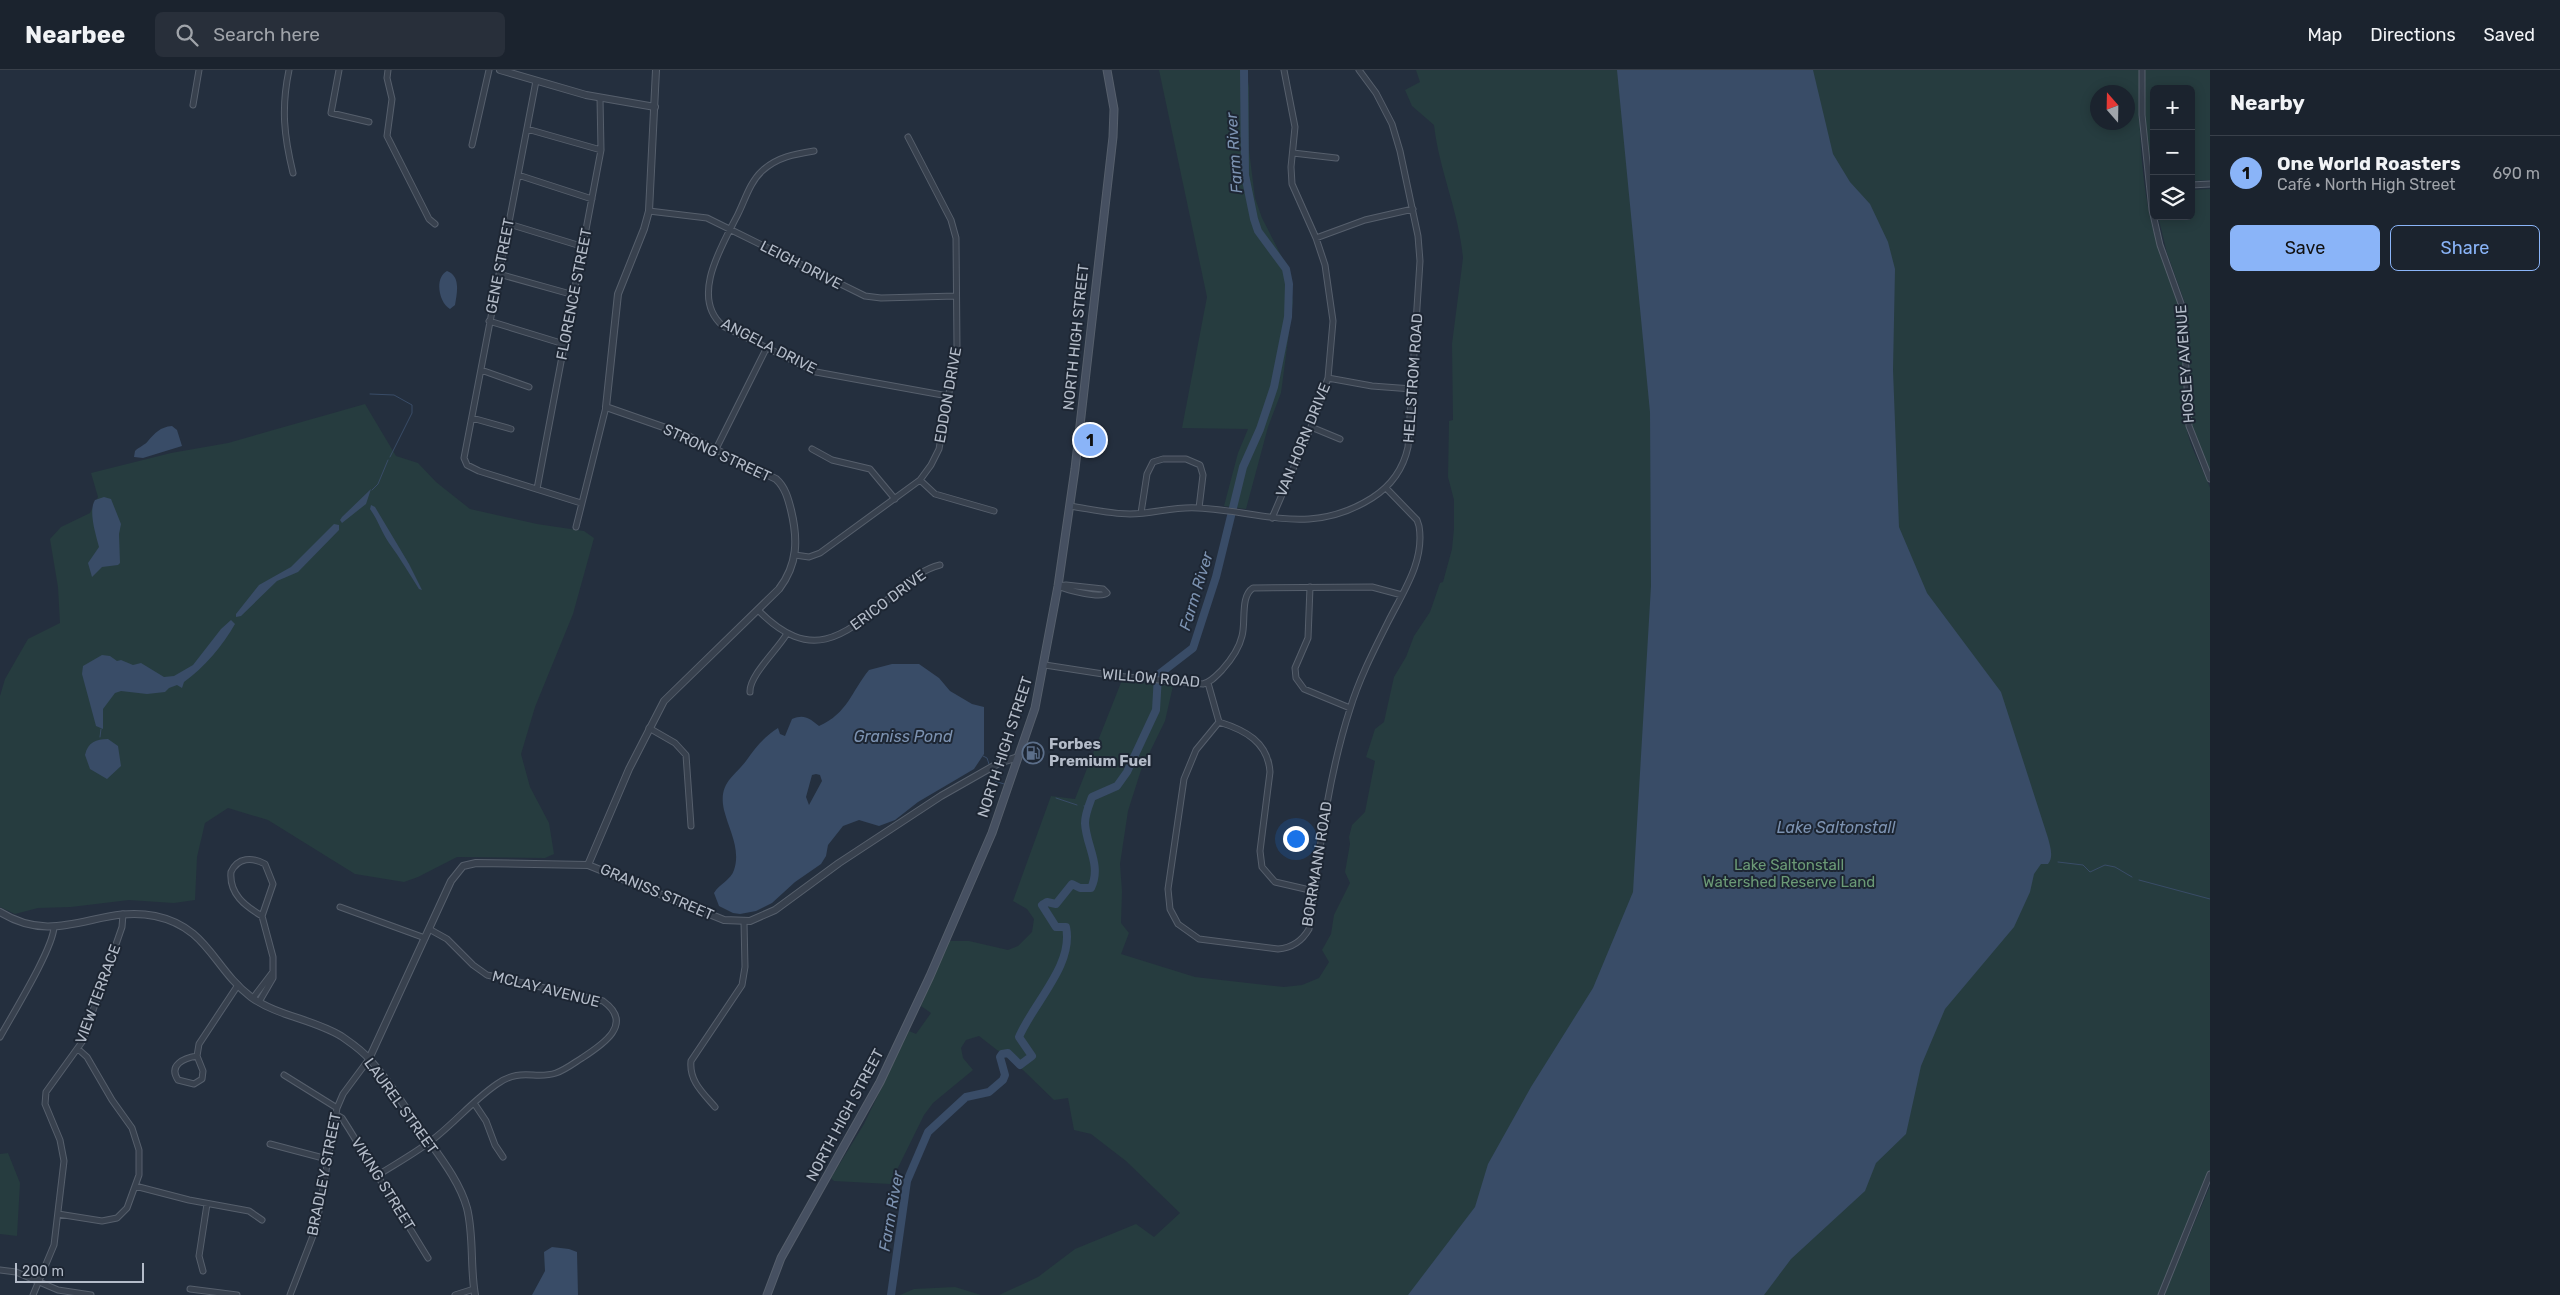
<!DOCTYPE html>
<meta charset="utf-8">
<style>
:root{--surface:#1b232e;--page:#282f3a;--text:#f1f3f6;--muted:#a0a4aa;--line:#39404a;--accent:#8ab4f8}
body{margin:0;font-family:Rubik,sans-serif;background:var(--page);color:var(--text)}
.controls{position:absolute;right:15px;top:15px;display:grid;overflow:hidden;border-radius:8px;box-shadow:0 2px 12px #0003}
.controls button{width:45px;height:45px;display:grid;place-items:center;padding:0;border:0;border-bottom:1px solid var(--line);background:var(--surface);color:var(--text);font:25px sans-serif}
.compass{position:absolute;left:2090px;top:15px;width:45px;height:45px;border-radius:50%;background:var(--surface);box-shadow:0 2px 12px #0003;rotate:340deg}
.scale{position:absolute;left:15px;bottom:12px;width:129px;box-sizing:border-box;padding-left:5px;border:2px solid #b4bcc9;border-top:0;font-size:14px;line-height:18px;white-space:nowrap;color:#b4bcc9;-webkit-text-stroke:4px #1d2633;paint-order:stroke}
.you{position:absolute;left:1295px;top:768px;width:18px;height:18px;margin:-12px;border:4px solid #fff;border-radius:50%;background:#1a73e8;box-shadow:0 0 0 8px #1a73e833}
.badge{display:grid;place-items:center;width:32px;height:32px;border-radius:50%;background:var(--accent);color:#111;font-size:16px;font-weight:700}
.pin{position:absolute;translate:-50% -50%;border:2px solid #fff;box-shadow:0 1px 5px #0006}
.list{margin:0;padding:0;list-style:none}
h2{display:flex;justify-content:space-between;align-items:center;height:65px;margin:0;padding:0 20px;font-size:21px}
h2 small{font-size:16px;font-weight:400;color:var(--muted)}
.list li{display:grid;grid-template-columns:32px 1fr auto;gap:15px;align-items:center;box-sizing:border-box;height:75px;padding:0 20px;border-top:1px solid var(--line)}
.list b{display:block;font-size:19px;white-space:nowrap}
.list p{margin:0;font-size:16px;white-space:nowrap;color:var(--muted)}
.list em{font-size:16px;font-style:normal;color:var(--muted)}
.actions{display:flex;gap:10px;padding:15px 20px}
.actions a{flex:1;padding:11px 0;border:1px solid var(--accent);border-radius:8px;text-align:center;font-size:18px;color:var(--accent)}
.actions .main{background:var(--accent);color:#111}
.icon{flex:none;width:28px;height:28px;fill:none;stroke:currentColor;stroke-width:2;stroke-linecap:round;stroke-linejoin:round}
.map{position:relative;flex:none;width:2210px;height:1225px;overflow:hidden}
header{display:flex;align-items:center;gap:30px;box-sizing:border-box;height:70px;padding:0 25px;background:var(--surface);border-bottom:1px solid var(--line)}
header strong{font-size:24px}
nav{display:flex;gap:28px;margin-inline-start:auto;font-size:18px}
.search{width:350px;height:45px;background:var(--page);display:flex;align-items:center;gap:12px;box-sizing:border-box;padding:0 18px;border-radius:8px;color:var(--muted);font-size:19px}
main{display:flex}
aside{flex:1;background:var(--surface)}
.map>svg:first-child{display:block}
</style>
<header>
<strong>Nearbee</strong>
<div class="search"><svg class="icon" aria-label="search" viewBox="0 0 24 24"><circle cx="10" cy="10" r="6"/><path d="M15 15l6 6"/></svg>Search here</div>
<nav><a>Map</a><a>Directions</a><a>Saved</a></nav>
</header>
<main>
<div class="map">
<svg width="2210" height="1225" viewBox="0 0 2210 1225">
<rect width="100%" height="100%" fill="#242f3e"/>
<!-- green -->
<path fill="#263c3f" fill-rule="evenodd" d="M 1159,0 L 1246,0 L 1249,17 L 1249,80 L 1255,128 L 1262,148 L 1285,193 L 1293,232 L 1281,323 L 1268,357 L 1246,439 L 1224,436 L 1238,383 L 1248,359 L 1182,358 L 1207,227 Z
M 1416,0 L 2139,0 C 2139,54 2140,113 2155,166 C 2161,190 2174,213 2179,238 C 2187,276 2180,316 2186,355 C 2189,378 2203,397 2210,418 L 2210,1101 L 2158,1225 L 999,1225 L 1038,1207 L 1075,1179 L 1136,1154 L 1154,1167 L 1180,1143 L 1126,1091 L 1091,1064 L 1074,1060 L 1068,1028 L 1054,1030 L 1023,1000 L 979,966 L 966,970 L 961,978 L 963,988 L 973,1000 L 933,1033 L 924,1045 L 890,1114 L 834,1111 L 831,1108 L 864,1054 L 909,961 L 916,964 L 931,943 L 921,936 L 949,871 L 969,871 L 1008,880 L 1018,876 L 1032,862 L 1034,849 L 1027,839 L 1013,831 L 1051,726 L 1075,729 L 1122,610 L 1173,616 L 1165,651 L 1141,700 L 1128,741 L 1120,794 L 1122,821 L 1121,853 L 1129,863 L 1121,884 L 1195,907 L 1284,917 L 1302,915 L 1319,908 L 1329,892 L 1322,880 L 1331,864 L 1334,845 L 1350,813 L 1345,802 L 1350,774 L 1349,767 L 1352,755 L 1365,742 L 1375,691 L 1366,687 L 1375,659 L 1384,652 L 1394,607 L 1406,587 L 1414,566 L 1430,542 L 1440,513 L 1443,512 L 1452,479 L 1454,459 L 1454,430 L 1448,407 L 1449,351 L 1453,350 L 1452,274 L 1463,188 C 1459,142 1439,100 1434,55 L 1412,36 L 1405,20 L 1420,12 ZM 2098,22 L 2128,22 L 2128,52 L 2098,52 Z
M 2145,0 L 2210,0 L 2210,110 L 2191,111 L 2191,19 L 2154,19 L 2154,111 L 2151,109 L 2145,54 Z
M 2210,119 L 2210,401 L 2197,374 L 2192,356 L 2189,267 L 2185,233 L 2167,183 L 2158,146 L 2191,146 L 2191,120 Z
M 365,334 L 396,386 L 418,393 L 436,412 L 470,439 L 537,454 L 584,461 L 594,468 L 573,544 L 535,637 L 521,684 L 530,717 L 549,753 L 554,784 L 545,788 L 457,787 L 418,807 L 404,812 L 355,804 L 268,750 L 228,738 L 205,753 L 197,787 L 195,830 L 174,833 L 129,830 L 71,837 L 38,838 L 15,844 L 0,837 L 0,626 L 5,609 L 28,569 L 60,553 L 58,517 L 50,469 L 61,457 L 90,443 L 98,427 L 91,403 L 171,383 L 228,373 Z
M 8,1083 L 20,1113 L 17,1166 L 0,1164 L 0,1084 Z
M 2210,1116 L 2210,1225 L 2164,1225 Z
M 955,1217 L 981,1225 L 900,1225 L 914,1219 Z"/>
<!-- water -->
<path fill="#394c67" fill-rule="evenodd" d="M 1617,0 L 1813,0 L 1833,84 L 1850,112 L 1870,134 L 1888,172 L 1895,199 L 1893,300 L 1899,457 L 1927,523 L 2001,622 L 2048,768 C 2050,776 2054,787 2048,794 L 2041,794 L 2034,804 L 2030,822 L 2014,857 L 1945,939 L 1921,996 L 1906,1064 L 1876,1093 L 1865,1121 L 1791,1189 L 1764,1225 L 1408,1225 L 1475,1137 L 1488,1094 L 1531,1017 L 1593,918 L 1633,822 L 1651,516 L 1650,342 Z
M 447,201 C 461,206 457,223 455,235 L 450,239 C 439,233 434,208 447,201 Z
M 172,356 L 177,360 L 182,376 L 143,388 L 134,387 L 135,381 C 139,377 145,375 148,371 C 155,363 160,357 172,356 Z
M 371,419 L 366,434 L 342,453 L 340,450 L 342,447 Z
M 104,427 L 111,429 L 121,454 L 119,464 L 120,493 L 118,495 L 102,497 L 92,507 L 88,493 L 99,477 C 96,465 88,441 95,430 Z
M 371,435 L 375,437 L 409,494 L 422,520 L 419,519 C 409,503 400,488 389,473 C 382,463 378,450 370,439 Z
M 334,454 L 339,455 L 339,460 L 298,502 L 277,511 L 241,546 L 236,547 L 236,544 L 259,515 L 291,497 Z
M 231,550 L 235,554 C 223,575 204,598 184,612 L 182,618 L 177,615 L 169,618 L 165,622 L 147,624 L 121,621 L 115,623 L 103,639 L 103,659 L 96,656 L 82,604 L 83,596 L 102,585 L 110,586 L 117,591 L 121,590 L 133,595 L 141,593 L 164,607 L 174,606 L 193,595 L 221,559 Z
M 892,594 L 919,594 L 939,608 L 950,621 L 972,634 L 984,637 L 984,684 L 974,699 L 918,732 L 895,750 L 879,756 L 859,750 L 843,756 L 828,775 L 826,786 L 821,794 L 795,812 L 772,833 L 756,841 L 740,844 L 733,843 L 719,836 L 714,823 C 719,814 731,810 734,800 C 741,779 729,760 724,740 C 718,713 734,707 746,691 C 756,677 764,667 778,658 L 780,664 L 785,666 L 792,649 C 804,644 809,648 819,656 C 848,643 851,622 869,600 ZM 816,704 L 820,705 L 822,711 L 809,735 L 806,727 L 812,705 Z
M 108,669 L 118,676 L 121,696 L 107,709 L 90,699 L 85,685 C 88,672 96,669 108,669 Z
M 552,1177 L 569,1179 L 577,1182 L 578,1225 L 532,1225 L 545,1201 L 544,1182 Z"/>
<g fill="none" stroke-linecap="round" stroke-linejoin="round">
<!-- stream -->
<path stroke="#394c67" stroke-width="1" d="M 370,324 L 394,325 L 412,335 L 412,343 L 390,387
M 372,420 L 378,414 L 388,390
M 100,667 L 101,659
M 983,686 L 987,688 L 989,694
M 991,704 L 995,711 L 1004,714
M 1056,728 L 1077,735
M 1084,736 L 1088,737
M 2058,792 L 2083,795 L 2090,802 L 2105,795 L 2115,797 L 2132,807
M 2139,810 L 2210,829"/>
<!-- river -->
<path stroke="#394c67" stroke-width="8" d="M 891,1225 L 907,1111 L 928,1062 L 966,1027 L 989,1022 L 1003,1010 L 1005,1005 L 1000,987 L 1002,984 L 1008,983 L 1020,995 L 1032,986 L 1019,967 C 1034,932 1074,895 1066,857 L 1056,857 L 1042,835 L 1047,832 L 1056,834 L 1072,814 L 1080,818 L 1091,818 C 1102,795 1086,776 1085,753 C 1085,744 1089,735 1092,727 L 1117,716 L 1127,702 L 1156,640 L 1158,605 L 1193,578 L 1216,507 L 1243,397 L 1260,359 L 1274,317 L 1288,247 L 1289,214 L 1286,199 L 1258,161 L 1254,149 L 1245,105 L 1244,0"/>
<!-- minor casing -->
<g stroke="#565f6c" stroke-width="7">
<path id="minor" d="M 289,0 C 281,38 284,66 293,103
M 339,0 L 331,43 L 369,52
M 388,0 L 387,8 L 392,29 L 387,66 L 429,149 L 435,154
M 2142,0 L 2142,45 L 2152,140 L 2160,175 L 2183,239 L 2189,356 L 2210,409
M 536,11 L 464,388 L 467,395 L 479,401 L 581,433
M 193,35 L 199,0
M 527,59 L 601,80
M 472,75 L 489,0
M 814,81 C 795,84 777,87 762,101 C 750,112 745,130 738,144 C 723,174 689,227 723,256 L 816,302 L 948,326
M 1293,83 L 1336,88
M 518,105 L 592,129
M 2191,115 L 2210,114
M 649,141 L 707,148 L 865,226 L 881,228 L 956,226
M 509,154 L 584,177
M 1316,168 L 1365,150 L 1413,139
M 499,204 L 574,225
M 489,251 L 564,274
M 481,300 L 529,317
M 1328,308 L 1372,316 L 1412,319
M 472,348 L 511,359
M 1311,357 L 1340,369
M 716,379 L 767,277
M 812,379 L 832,390 L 870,399 L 895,429
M 920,410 L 935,424 L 994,441
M 537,419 L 601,80 L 600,28
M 1070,436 C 1090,439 1110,444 1130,444 C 1153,444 1175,436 1198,438 C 1263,441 1310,467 1372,428 C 1391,416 1403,400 1408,377 L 1420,191 L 1418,166 L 1400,81 L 1392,54 L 1376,23 L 1359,0
M 1141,443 L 1147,404 L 1153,392 L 1163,389 L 1186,389 L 1200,395 L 1203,405 L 1199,438
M 1272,448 L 1311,357 L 1328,308 L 1333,251 L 1325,195 L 1316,168 L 1292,114 L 1291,97 L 1295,57 L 1284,0
M 576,457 L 606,337
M 795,485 L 809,487 L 820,483 L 920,410 L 931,395 L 939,379 L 957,278 L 956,168 L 951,150 L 908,67
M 1066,515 L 1103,519 L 1107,523 C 1101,529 1067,520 1058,516 Z
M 1310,517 L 1308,568 L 1295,598 L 1296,608 L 1304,619 L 1350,638
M 758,540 C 815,598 848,562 898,521 C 911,510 923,499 940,495
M 1045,595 L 1116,606 L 1203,614 C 1211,612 1216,606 1222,600 C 1231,590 1239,579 1242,566 C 1246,552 1240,526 1253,518 L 1372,517 L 1402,525
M 1208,613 L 1219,652
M 750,622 C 749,606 777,580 786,565
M 1219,652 L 1196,680 L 1184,709 L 1168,819 L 1170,839 L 1178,854 L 1199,869 L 1278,879 C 1292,878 1302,871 1309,859 C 1319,785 1327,710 1350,639 C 1359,609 1374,580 1388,552 C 1403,522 1425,491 1419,456 L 1417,450 L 1386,418
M 1219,652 C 1245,660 1268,672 1270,702 L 1260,781 L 1262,797 L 1275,812 L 1314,821
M 649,658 L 675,673 L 686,685 L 691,756
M 340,837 L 425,868
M 253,928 L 272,903
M 259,932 L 273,908 L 273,887 L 262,846 L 273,814 L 265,794 C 252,787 238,787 231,802 C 229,824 245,836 262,846
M 0,967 C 12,945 53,879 54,857
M 197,986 C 184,988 168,995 178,1010 L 194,1014 L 202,1009 L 203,1001 L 197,986 L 199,974 L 238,915
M 284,1005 L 337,1038
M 474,1033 L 486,1051 L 495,1075 L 503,1087
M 715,1037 C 703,1023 689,1011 691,991 L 742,915 L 745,897 L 744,852
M 335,1044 L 342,1048 L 349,1059 L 428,1188
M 270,1074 L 327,1089
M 378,1105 C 397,1093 419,1081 436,1067 C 457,1050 475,1029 497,1014 C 521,997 535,1010 556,1003 C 565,1000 574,993 582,988 C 602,975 635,954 603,931 L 487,905 L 473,895 L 447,869 L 429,859
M 135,1116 L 189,1130 L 249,1141 L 262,1150
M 58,1144 L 102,1151 L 117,1148 L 127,1138 L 139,1105 L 139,1080 L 132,1058 L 112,1030 L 87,987 L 78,979
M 0,1200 L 16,1202 L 58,1220 L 91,1225
M 203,1201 L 199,1186 L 207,1134
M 190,1219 L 237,1225
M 33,1225 L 54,1175 L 64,1091 L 60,1070 L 45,1034 L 46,1022 L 82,972 L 122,857 L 123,844
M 290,1225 L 316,1158 L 337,1038 L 343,1024 L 369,989
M 455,1225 L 474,1219
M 2161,1225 L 2210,1104"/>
</g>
<!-- tertiary casing -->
<g stroke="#565f6c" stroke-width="8">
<path id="tertiary" d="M 500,0 L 586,25 L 655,37
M 588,795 L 629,699 L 664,631 L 779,519 C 798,494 798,469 791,440 C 788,428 785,417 776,409 L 686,365 L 606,337 L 618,224 L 644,159 L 649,141 L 656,0
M 0,842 C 58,878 99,834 155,846 C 208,857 213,898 251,927 C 277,946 313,949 341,966 C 351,973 362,980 370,990 C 389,1010 403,1035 419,1057 C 436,1082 459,1109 467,1138 C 474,1166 470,1196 475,1225
M 369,989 L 451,811 L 463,796 L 476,793 L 588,795 L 724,850 L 750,851 L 775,840 L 839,793 L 941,726 L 999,693 L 1018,687"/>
</g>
<!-- secondary casing -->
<g stroke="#565f6c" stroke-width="9">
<path id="secondary" d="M 767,1225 L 781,1188 L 880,1012 L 930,906 L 992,763 L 1035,638 L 1058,516 L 1075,399 L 1113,67 L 1114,39 L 1107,0"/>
</g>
<!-- minor -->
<use href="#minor" stroke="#38414e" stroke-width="5"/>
<!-- tertiary -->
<use href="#tertiary" stroke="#38414e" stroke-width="6"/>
<!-- secondary -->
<use href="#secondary" stroke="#465061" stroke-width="7"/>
</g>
<!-- icons -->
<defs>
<g id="fuel-ring" transform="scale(1.125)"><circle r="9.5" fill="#1d2633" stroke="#5c6f8a" stroke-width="1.5"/><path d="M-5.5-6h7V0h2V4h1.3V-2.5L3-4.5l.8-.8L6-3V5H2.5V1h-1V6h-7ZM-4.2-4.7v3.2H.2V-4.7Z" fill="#5c6f8a"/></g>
</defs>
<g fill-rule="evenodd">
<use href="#fuel-ring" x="1033" y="683"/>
</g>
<g text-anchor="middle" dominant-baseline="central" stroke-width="4" stroke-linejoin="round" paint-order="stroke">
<!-- street labels -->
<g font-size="15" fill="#b4bcc9" stroke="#1d2633">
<text transform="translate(801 195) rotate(27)">LEIGH DRIVE</text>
<text transform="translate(500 196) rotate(-79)">GENE STREET</text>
<text transform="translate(574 224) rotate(-79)">FLORENCE STREET</text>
<text transform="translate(1076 267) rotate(-84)">NORTH HIGH STREET</text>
<text transform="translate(769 276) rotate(27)">ANGELA DRIVE</text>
<text transform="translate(2185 294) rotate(-94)">HOSLEY AVENUE</text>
<text transform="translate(1413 308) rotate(-86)">HELLSTROM ROAD</text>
<text transform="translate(948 325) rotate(-80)">EDDON DRIVE</text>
<text transform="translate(1303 370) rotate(-68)">VAN HORN DRIVE</text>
<text transform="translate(717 383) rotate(25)">STRONG STREET</text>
<text transform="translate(888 530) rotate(-37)">ERICO DRIVE</text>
<text transform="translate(1151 608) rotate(5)">WILLOW ROAD</text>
<text transform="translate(1005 677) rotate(-72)">NORTH HIGH STREET</text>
<text transform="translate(1317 794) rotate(-81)">BORRMANN ROAD</text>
<text transform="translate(657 822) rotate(23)">GRANISS STREET</text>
<text transform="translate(546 919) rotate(14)">MCLAY AVENUE</text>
<text transform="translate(98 924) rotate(-70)">VIEW TERRACE</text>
<text transform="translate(401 1036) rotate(54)">LAUREL STREET</text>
<text transform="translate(845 1045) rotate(-62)">NORTH HIGH STREET</text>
<text transform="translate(324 1104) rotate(-79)">BRADLEY STREET</text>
<text transform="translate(383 1114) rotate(58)">VIKING STREET</text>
</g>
<!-- poi labels -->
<g font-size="15" font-weight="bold" fill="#b4bcc9" stroke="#1d2633" text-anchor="start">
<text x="1049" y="674">Forbes<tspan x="1049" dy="17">Premium Fuel</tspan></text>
</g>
<!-- park labels -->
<g font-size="15" fill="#6b9a76" stroke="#1d2633">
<text x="1789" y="795">Lake Saltonstall<tspan x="1789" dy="17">Watershed Reserve Land</tspan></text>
</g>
<!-- water labels -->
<g font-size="16" font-style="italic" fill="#7c92b1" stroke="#1d2633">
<text transform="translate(1234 83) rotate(-94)">Farm River</text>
<text transform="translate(1196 521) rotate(-73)">Farm River</text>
<text x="903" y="666">Graniss Pond</text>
<text x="1836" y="757">Lake Saltonstall</text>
<text transform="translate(891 1141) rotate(-80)">Farm River</text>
</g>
</g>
</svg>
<div class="controls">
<button>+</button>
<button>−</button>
<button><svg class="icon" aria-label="layers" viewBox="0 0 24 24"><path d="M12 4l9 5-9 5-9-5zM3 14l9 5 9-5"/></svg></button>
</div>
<svg class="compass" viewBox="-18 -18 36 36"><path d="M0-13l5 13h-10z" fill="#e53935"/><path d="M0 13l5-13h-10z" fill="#a0a4aa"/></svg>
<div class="scale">200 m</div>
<div class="you"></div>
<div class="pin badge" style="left:1090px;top:370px">1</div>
</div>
<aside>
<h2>Nearby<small></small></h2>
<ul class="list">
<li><span class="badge">1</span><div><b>One World Roasters</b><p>Café · North High Street</p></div><em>690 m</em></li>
</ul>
<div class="actions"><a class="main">Save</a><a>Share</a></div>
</aside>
</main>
